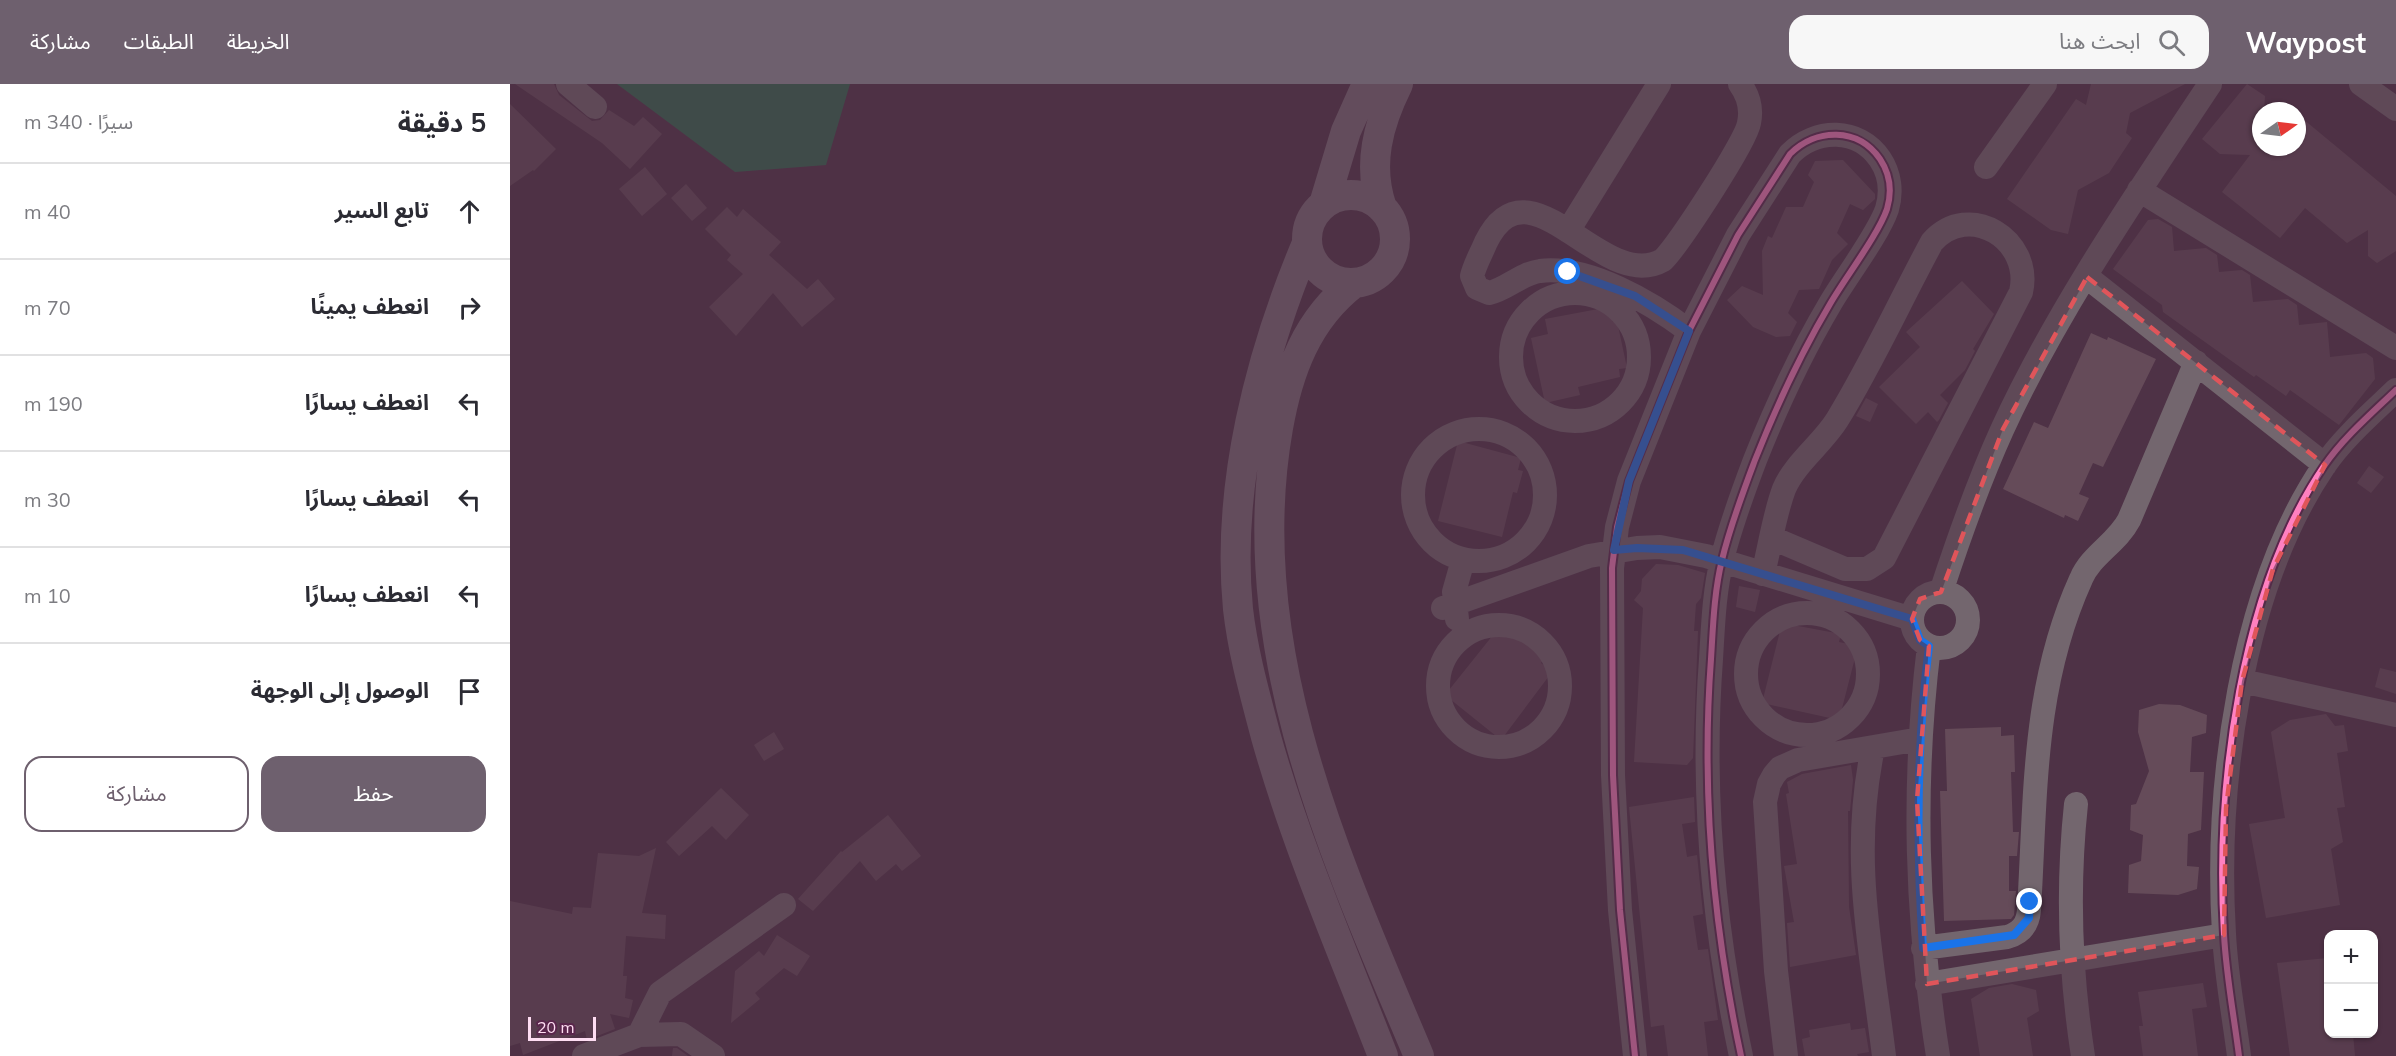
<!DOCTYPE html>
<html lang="ar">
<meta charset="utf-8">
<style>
:root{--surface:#fff;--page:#f7f7f7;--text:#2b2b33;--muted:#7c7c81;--line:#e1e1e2;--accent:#6e606e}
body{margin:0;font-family:Mulish,"Noto Sans Arabic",sans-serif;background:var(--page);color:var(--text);direction:rtl}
.controls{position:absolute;right:18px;bottom:18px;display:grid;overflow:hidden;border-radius:12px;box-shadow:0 2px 4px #0004}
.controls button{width:54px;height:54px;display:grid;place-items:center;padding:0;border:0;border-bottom:2px solid var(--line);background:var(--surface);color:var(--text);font:30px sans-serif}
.compass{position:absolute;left:1742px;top:18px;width:54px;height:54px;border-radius:50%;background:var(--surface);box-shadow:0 2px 4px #0004;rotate:76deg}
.scale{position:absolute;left:18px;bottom:15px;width:68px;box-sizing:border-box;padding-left:6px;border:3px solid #feddf2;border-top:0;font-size:16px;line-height:21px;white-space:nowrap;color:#feddf2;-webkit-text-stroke:4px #5a264c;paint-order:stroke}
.stop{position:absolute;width:18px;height:18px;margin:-14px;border:4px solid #1a73e8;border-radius:50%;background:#fff}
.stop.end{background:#1a73e8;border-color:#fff;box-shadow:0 2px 6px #0008}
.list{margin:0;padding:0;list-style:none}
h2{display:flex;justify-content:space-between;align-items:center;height:78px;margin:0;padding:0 24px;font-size:26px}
h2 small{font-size:20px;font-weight:400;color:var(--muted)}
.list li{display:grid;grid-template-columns:39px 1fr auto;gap:18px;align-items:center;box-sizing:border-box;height:96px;padding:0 24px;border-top:2px solid var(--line)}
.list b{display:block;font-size:22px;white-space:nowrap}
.list em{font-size:20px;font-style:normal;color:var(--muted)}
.actions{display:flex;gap:12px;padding:18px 24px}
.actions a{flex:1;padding:14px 0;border:2px solid var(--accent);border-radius:18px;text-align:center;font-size:21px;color:var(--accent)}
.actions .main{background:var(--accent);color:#fff}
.icon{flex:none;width:33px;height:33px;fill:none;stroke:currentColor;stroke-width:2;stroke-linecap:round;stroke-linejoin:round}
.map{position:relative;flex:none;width:1886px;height:972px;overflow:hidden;direction:ltr}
header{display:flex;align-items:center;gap:36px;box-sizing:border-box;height:84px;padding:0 30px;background:var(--accent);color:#fff}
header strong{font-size:28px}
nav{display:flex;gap:33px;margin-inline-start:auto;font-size:21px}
.search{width:420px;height:54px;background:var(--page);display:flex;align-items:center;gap:15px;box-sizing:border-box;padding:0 21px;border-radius:18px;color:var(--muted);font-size:22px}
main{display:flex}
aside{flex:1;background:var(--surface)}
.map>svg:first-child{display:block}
</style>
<header>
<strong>Waypost</strong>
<div class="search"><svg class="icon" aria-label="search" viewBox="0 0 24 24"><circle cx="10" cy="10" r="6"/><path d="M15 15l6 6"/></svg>ابحث هنا</div>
<nav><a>الخريطة</a><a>الطبقات</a><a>مشاركة</a></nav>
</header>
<main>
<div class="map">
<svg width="1886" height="972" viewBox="0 0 1886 972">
<rect width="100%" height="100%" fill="#4e3246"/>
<!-- green -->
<path fill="#2d6c4f" d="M 107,0 L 340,0 L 316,81 L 225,88 Z"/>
<!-- building -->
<path fill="#654b59" d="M 5,0 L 44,0 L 49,11 L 82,37 L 90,36 L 99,26 L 124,42 L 133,33 L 152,50 L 120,85 L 92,59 Z
M 1581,0 L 1675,0 L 1620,29 L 1616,49 L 1622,54 L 1599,89 L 1568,106 L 1558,150 L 1541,146 L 1497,115 L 1566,15 L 1576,21 Z
M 1737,0 L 1755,12 L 1754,27 L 1751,27 L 1751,63 L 1787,63 L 1787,30 L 1886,112 L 1886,167 L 1867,179 L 1858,172 L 1858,146 L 1837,159 L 1795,124 L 1770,154 L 1712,108 L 1740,71 L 1710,70 L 1692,55 Z
M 0,20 L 46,65 L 24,87 L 23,86 L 0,102 Z
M 1333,76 L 1365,110 L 1365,115 L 1353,126 L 1340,120 L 1327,149 L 1338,160 L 1322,176 L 1309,205 L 1289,206 L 1278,229 L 1287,238 L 1280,252 L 1266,253 L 1243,243 L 1217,216 L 1232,202 L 1253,211 L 1252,167 L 1258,152 L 1262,154 L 1276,123 L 1293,123 L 1304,98 L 1298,91 L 1305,77 Z
M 135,83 L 157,110 L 132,132 L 109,105 Z
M 176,100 L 197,124 L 182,137 L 161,114 Z
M 217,123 L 227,133 L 233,125 L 271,158 L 259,171 L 297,205 L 308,195 L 325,215 L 292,243 L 263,209 L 226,252 L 199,223 L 233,190 L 217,176 L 221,171 L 195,145 Z
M 1648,135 L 1662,143 L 1664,167 L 1696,164 L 1707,171 L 1709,188 L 1732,186 L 1740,191 L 1743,218 L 1778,215 L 1787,221 L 1789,241 L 1817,238 L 1820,273 L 1856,269 L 1863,274 L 1865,295 L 1829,341 L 1780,306 L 1776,312 L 1746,291 L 1744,293 L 1653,228 L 1652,221 L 1603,185 L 1638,136 Z
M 1452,197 L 1484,230 L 1463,265 L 1465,267 L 1455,286 L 1430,311 L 1438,319 L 1429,336 L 1427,338 L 1418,328 L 1406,340 L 1369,303 L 1410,263 L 1396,248 Z
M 1099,223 L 1103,238 L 1107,237 L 1117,284 L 1109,285 L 1110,293 L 1068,303 L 1070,311 L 1035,319 L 1021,254 L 1038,250 L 1035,235 Z
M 1581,249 L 1597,256 L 1598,253 L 1646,275 L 1593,383 L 1583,379 L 1569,410 L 1579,414 L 1568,437 L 1555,431 L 1554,434 L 1493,405 L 1524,338 L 1538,344 Z
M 1356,314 L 1368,320 L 1360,338 L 1346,332 Z
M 948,357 L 1011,374 L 1008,386 L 1013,387 L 1007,409 L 1003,408 L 992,453 L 928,437 Z
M 1859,382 L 1874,393 L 1861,409 L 1847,399 Z
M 1146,480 L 1168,481 L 1195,489 L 1191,514 L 1186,520 L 1184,547 L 1188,547 L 1183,674 L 1177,681 L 1124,678 L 1133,524 L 1124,516 L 1131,507 L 1132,495 Z
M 1229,502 L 1250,506 L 1245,528 L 1226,523 Z
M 1272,539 L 1331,550 L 1329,558 L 1348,562 L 1329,636 L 1252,619 Z
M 987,546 L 995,553 L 999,548 L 1035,574 L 1031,579 L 1042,588 L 991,656 L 935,611 Z
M 1870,584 L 1886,588 L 1886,610 L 1865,603 Z
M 1649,620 L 1670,621 L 1697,631 L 1696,649 L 1682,653 L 1680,688 L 1694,688 L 1691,746 L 1678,750 L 1677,782 L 1689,783 L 1687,805 L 1668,811 L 1618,809 L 1619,781 L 1631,777 L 1633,751 L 1620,746 L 1621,721 L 1626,720 L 1639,687 L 1628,648 L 1629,626 Z
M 1816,630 L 1825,642 L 1834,641 L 1838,667 L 1827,669 L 1835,723 L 1827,724 L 1833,758 L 1821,765 L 1830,821 L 1756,834 L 1739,740 L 1775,734 L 1761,648 L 1780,636 Z
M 1491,643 L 1491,652 L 1504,651 L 1505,688 L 1501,688 L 1503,748 L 1509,748 L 1507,772 L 1499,772 L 1499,807 L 1506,807 L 1504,831 L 1501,835 L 1434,837 L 1430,707 L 1437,707 L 1435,645 Z
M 264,648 L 274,665 L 254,677 L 244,661 Z
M 1341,681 L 1343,696 L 1340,727 L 1338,727 L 1339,823 L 1346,871 L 1280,883 L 1277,839 L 1284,838 L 1274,782 L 1287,780 L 1276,710 L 1279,709 L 1277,698 L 1292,690 Z
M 211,704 L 239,731 L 216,756 L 202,742 L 169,772 L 156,758 Z
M 1184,713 L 1185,738 L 1172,740 L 1177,773 L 1187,771 L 1193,830 L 1183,832 L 1188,866 L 1198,865 L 1208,936 L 1194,938 L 1198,972 L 1158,972 L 1154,941 L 1141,943 L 1119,723 Z
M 378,731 L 411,772 L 392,787 L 386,780 L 366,797 L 350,777 L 303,827 L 288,815 L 331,767 L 332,768 Z
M 146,764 L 132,829 L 156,831 L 155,855 L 116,852 L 113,892 L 117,892 L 115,914 L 123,916 L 119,934 L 100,930 L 105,945 L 77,956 L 75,947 L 13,971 L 10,959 L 0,962 L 0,817 L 62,830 L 63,823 L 81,824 L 88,769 L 129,772 Z
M 267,851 L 300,872 L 287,892 L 274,884 L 245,909 L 250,915 L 221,939 L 225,887 L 249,867 L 254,872 Z
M 1818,874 L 1818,950 L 1843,950 L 1845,972 L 1780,972 L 1767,879 Z
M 1693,899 L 1697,923 L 1682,925 L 1688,972 L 1633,972 L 1629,942 L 1633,942 L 1628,908 Z
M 1502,900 L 1526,906 L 1529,927 L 1517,934 L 1523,972 L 1470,972 L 1461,915 L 1479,904 Z
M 1340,939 L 1341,946 L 1355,944 L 1359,968 L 1347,970 L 1348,972 L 1295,972 L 1292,955 L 1300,953 L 1299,946 Z
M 163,964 L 167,964 L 178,972 L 162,972 Z"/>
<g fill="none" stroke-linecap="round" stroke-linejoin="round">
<!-- minor -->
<path stroke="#73666e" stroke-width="24" d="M 58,0 L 85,23
M 1851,0 L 1886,25
M 1476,83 L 1535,0
M 1629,106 L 1886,264
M 1058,147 L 1149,0
M 1577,193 L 1815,381
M1001 273a64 64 0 1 1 128 0a64 64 0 1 1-128 0Z
M 1179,247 C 1142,219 1078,181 1030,187 C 1010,190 997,205 979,209 L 967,204 L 962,192 C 965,180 971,170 976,158 C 1020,69 1092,211 1153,176 C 1168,161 1236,58 1239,39 C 1242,25 1238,11 1230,0
M903 411a66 66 0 1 1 132 0a66 66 0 1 1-132 0Z
M 1253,490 C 1260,462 1264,432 1274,405 C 1285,379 1312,360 1327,336 C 1362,279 1390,217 1422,158 C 1459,116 1523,156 1511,208 L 1374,474 L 1357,485 L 1335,485 L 1262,454
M1402 536a28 28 0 1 1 56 0a28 28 0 1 1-56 0Z
M 1431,508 C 1449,453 1468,399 1492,346 C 1547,226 1627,110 1700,0
M 933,524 L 1079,472 L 1127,464 L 1150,463 L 1196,472 L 1402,535
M1236 590a61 61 0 1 1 122 0a61 61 0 1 1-122 0Z
M 947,535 L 944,508 L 953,476
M928 602a61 61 0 1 1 122 0a61 61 0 1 1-122 0Z
M 1419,562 C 1402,702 1406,833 1428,972
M 1732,597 L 1886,631
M 1363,664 C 1340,772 1361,865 1374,972
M 1566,720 C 1557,805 1560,888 1573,972
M 1413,864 L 1497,853 C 1511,849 1518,840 1519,826 C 1526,711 1522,603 1571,495 C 1581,471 1607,459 1619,436 L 1686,278
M 1417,900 L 1714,851
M 129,951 L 171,950 L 203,972
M 74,972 L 129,951 L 150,909 L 274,821
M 1125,972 L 1110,826 L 1103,691 L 1102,484 L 1107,443 L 1119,397 L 1179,247 L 1228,151 L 1280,70 C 1306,44 1348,43 1370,75 C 1380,90 1382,108 1377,125 C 1368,151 1335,194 1320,220 C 1291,269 1266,323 1245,376 C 1233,408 1220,442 1212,476 C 1204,508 1203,543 1201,575 C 1191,709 1203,841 1231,972
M 1276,972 L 1266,887 L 1255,718 L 1259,700 L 1264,691 L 1270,684 L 1288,676 L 1410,655
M 1729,972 C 1724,932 1716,891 1714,850 C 1705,703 1730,506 1814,382 C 1833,354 1862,329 1886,306"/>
<!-- major -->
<path stroke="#7d6d78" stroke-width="30" d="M797 155a44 44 0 1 1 88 0a44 44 0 1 1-88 0Z
M 814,120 L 836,47 L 857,0
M 872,124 C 857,81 868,40 888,0
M 797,159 C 750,271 716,402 728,525 C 733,569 745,611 756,653 C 787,763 832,866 873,972
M 844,199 C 797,235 778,287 768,344 C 729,564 826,775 909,972"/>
<!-- cycleway casing -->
<g stroke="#5a264c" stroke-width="10">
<path id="cycleway" d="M 1125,972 L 1110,826 L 1103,691 L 1102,484 L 1107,443 L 1119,397 L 1179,247 L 1228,151 L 1280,70 C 1306,44 1348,43 1370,75 C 1380,90 1382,108 1377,125 C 1368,151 1335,194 1320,220 C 1291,269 1266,323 1245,376 C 1233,408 1220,442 1212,476 C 1204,508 1203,543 1201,575 C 1191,709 1203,841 1231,972
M 1729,972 C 1724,932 1716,891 1714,850 C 1705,703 1730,506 1814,382 C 1833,354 1862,329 1886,306"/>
</g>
<!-- cycleway -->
<use href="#cycleway" stroke="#ff80c0" stroke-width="6"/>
</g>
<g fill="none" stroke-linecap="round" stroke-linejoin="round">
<!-- route -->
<path stroke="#1a73e8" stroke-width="8" d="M 1058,188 L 1125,212 L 1179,247 L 1119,397 L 1104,466 L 1127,464 L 1173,466 L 1402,535 L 1410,556 L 1419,562 C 1406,664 1406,762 1413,864 L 1504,851 L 1519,834 L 1520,818"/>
</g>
<!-- marked area -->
<path d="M0 0H1886V972H0ZM 1577,193 L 1815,381 L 1763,485 L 1732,597 L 1716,724 L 1714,851 L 1417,900 L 1407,716 L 1419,562 L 1410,556 L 1402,535 L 1410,515 L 1431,508 L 1493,345 Z" fill="#4e3246" fill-opacity=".55" fill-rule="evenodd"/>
<path fill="none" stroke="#e0555a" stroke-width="4.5" stroke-dasharray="12 8" stroke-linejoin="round" d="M 1577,193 L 1815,381 L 1763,485 L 1732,597 L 1716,724 L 1714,851 L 1417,900 L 1407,716 L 1419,562 L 1410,556 L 1402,535 L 1410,515 L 1431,508 L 1493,345 Z"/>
</svg>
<div class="controls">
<button>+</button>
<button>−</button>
</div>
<svg class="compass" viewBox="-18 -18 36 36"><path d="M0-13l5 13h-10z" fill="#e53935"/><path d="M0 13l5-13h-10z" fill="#7c7c81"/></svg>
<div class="scale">20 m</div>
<div class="stop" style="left:1058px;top:188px"></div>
<div class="stop end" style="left:1520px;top:818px"></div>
</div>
<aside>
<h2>5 دقيقة<small>سيرًا · 340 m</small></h2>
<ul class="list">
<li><svg class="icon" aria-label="ahead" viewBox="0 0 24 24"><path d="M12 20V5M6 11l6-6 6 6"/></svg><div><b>تابع السير</b></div><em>40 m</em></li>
<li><svg class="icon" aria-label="right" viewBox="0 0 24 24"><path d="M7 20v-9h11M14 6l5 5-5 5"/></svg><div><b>انعطف يمينًا</b></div><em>70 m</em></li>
<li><svg class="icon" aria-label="left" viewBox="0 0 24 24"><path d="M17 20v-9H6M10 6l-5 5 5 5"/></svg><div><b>انعطف يسارًا</b></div><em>190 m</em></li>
<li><svg class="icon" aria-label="left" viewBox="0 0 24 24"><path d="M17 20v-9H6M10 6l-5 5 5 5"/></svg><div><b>انعطف يسارًا</b></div><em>30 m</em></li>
<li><svg class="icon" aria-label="left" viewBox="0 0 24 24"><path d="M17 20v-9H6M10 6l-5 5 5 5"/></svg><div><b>انعطف يسارًا</b></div><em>10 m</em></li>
<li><svg class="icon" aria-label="arrive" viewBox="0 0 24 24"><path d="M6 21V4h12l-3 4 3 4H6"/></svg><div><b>الوصول إلى الوجهة</b></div></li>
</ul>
<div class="actions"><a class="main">حفظ</a><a>مشاركة</a></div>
</aside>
</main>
